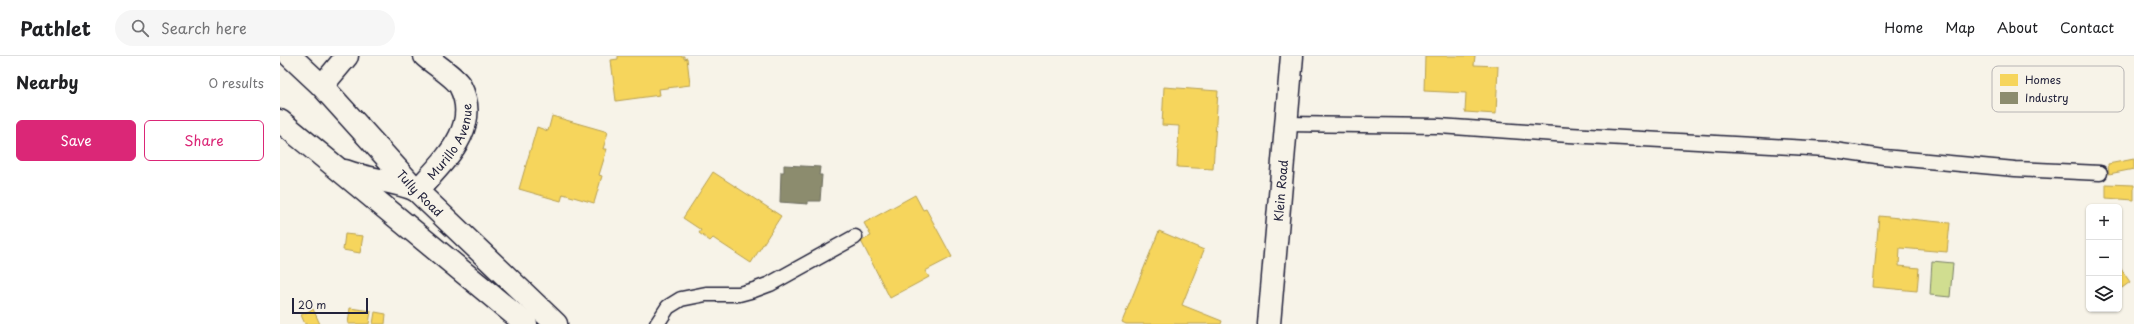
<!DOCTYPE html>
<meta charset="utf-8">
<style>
:root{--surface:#fff;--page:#f6f6f6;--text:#202124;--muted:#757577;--line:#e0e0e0;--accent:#db2777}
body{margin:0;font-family:"Playpen Sans",sans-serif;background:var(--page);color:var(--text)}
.controls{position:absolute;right:12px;bottom:12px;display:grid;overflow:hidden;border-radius:6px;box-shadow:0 1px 3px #0004}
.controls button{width:36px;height:36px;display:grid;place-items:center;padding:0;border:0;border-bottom:1px solid var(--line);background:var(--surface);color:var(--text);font:20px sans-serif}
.scale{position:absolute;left:12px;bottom:10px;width:76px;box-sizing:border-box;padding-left:4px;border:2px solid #22223b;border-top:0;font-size:11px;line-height:14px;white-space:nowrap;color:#22223b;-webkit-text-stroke:3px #f7f3e8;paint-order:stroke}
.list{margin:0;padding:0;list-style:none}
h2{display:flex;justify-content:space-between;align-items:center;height:52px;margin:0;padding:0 16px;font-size:17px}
h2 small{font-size:13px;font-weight:400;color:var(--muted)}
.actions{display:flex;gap:8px;padding:12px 16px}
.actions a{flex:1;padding:9px 0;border:1px solid var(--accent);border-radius:6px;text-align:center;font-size:14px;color:var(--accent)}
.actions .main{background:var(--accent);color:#fff}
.icon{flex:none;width:22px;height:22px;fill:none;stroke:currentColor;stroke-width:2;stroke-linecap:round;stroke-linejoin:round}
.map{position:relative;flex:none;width:1854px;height:268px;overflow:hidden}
header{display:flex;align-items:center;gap:24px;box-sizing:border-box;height:56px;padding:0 20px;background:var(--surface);border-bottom:1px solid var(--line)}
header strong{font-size:19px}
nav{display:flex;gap:22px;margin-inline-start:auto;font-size:14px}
.search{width:280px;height:36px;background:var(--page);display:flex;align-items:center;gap:10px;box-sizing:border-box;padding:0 14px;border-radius:22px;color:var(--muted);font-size:15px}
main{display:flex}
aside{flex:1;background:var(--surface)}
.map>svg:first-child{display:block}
</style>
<header>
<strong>Pathlet</strong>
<div class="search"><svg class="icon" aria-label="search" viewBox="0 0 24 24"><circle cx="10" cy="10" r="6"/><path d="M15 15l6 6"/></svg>Search here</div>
<nav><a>Home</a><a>Map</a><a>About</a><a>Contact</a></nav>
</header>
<main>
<aside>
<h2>Nearby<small>0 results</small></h2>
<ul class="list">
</ul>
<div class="actions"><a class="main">Save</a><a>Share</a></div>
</aside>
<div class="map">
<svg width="1854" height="268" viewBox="0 0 1854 268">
<rect width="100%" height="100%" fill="#f7f3e8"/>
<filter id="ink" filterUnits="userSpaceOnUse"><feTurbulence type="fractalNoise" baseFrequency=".025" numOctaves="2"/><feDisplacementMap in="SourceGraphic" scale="8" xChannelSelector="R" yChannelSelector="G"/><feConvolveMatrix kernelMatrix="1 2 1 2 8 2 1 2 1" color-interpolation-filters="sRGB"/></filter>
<g filter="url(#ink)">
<!-- green -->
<path fill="#d0dd90" stroke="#798066" d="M 1652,205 L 1673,207 L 1670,241 L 1650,239 Z"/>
<!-- homes -->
<path fill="#f6d55c" stroke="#b69f52" d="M 338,0 L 404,0 L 404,3 L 407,2 L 410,29 L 379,33 L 380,39 L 336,45 L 331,4 L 338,3 Z
M 1145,0 L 1195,0 L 1194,9 L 1218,10 L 1216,58 L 1185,56 L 1186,37 L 1144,35 Z
M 884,31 L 938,35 L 933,113 L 897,111 L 899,70 L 882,69 Z
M 272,60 L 328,76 L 323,93 L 327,93 L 319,119 L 322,120 L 314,147 L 283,138 L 281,145 L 239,133 L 257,71 L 268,75 Z
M 1854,103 L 1854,113 L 1829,118 L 1828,108 Z
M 433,116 L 501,160 L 471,207 L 433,182 L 430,185 L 419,177 L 421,174 L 403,162 Z
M 1826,128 L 1854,129 L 1854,144 L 1826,142 Z
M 635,139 L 643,154 L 646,153 L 672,201 L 645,215 L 649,221 L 610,242 L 581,185 L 591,180 L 584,167 Z
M 1599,160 L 1670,167 L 1667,196 L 1620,192 L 1619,210 L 1639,212 L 1637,235 L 1593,231 Z
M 879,175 L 924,194 L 902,249 L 942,265 L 941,268 L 846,268 L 842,266 Z
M 65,178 L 83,180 L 80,197 L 63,194 Z
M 1839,210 L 1850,226 L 1842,232 L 1839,227 Z
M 70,252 L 91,255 L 89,268 L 68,268 Z
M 33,253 L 40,268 L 25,268 L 21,259 Z
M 95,256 L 106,258 L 105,268 L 93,268 Z"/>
<!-- industry -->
<path fill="#8c8c6e" stroke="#6c6c5f" d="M 504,109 L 540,111 L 539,119 L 542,119 L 540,145 L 528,145 L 528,148 L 500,146 L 501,116 L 504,116 Z"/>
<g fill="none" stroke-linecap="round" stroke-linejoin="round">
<!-- service casing -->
<g stroke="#22223b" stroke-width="17">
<path id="service" d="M 1006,68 L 1159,70 L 1289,79 L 1547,93 L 1604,101 L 1735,113 L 1820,117
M 377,268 L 388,251 L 401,243 L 426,238 L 459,238 L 474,234 L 490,228 L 575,181"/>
</g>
<!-- minor casing -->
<g stroke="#22223b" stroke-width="25">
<g id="minor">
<path d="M 42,30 L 67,0"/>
<path id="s1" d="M 137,135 C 163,105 202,72 180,30 C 175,21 153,7 145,0"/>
<path id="s2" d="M 989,268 L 1012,0"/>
</g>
</g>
<!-- tertiary casing -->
<g stroke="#22223b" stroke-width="25">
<g id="tertiary">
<path id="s3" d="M 10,0 L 42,30 L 137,135 L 276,268"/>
<path d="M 0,65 L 246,268"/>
<path d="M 65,115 C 88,124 112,124 136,134"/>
</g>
</g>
<!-- service -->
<use href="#service" stroke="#f7f3e8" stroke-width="14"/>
<!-- minor -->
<use href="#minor" stroke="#f7f3e8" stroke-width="22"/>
<!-- tertiary -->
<use href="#tertiary" stroke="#f7f3e8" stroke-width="22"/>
</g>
</g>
<g text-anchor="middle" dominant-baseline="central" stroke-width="4" stroke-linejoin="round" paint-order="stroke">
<!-- street labels -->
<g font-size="12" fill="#22223b" stroke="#f7f3e8">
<text stroke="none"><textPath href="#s1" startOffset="61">Murillo Avenue</textPath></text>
<text stroke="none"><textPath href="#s2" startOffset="134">Klein Road</textPath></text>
<text stroke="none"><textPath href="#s3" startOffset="189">Tully Road</textPath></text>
</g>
</g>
<!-- legend -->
<rect x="1712" y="10" width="132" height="46" rx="6" fill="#f7f3e8" stroke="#b7b4b4" stroke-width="1"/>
<rect x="1720" y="18" width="18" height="12" fill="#f6d55c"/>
<rect x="1720" y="36" width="18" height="12" fill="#8c8c6e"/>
<g font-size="11" fill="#22223b">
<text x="1745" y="28">Homes</text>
<text x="1745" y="46">Industry</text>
</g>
</svg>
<div class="controls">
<button>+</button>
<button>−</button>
<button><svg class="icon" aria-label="layers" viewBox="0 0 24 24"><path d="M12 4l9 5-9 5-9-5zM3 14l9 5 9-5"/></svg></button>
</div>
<div class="scale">20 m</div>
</div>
</main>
